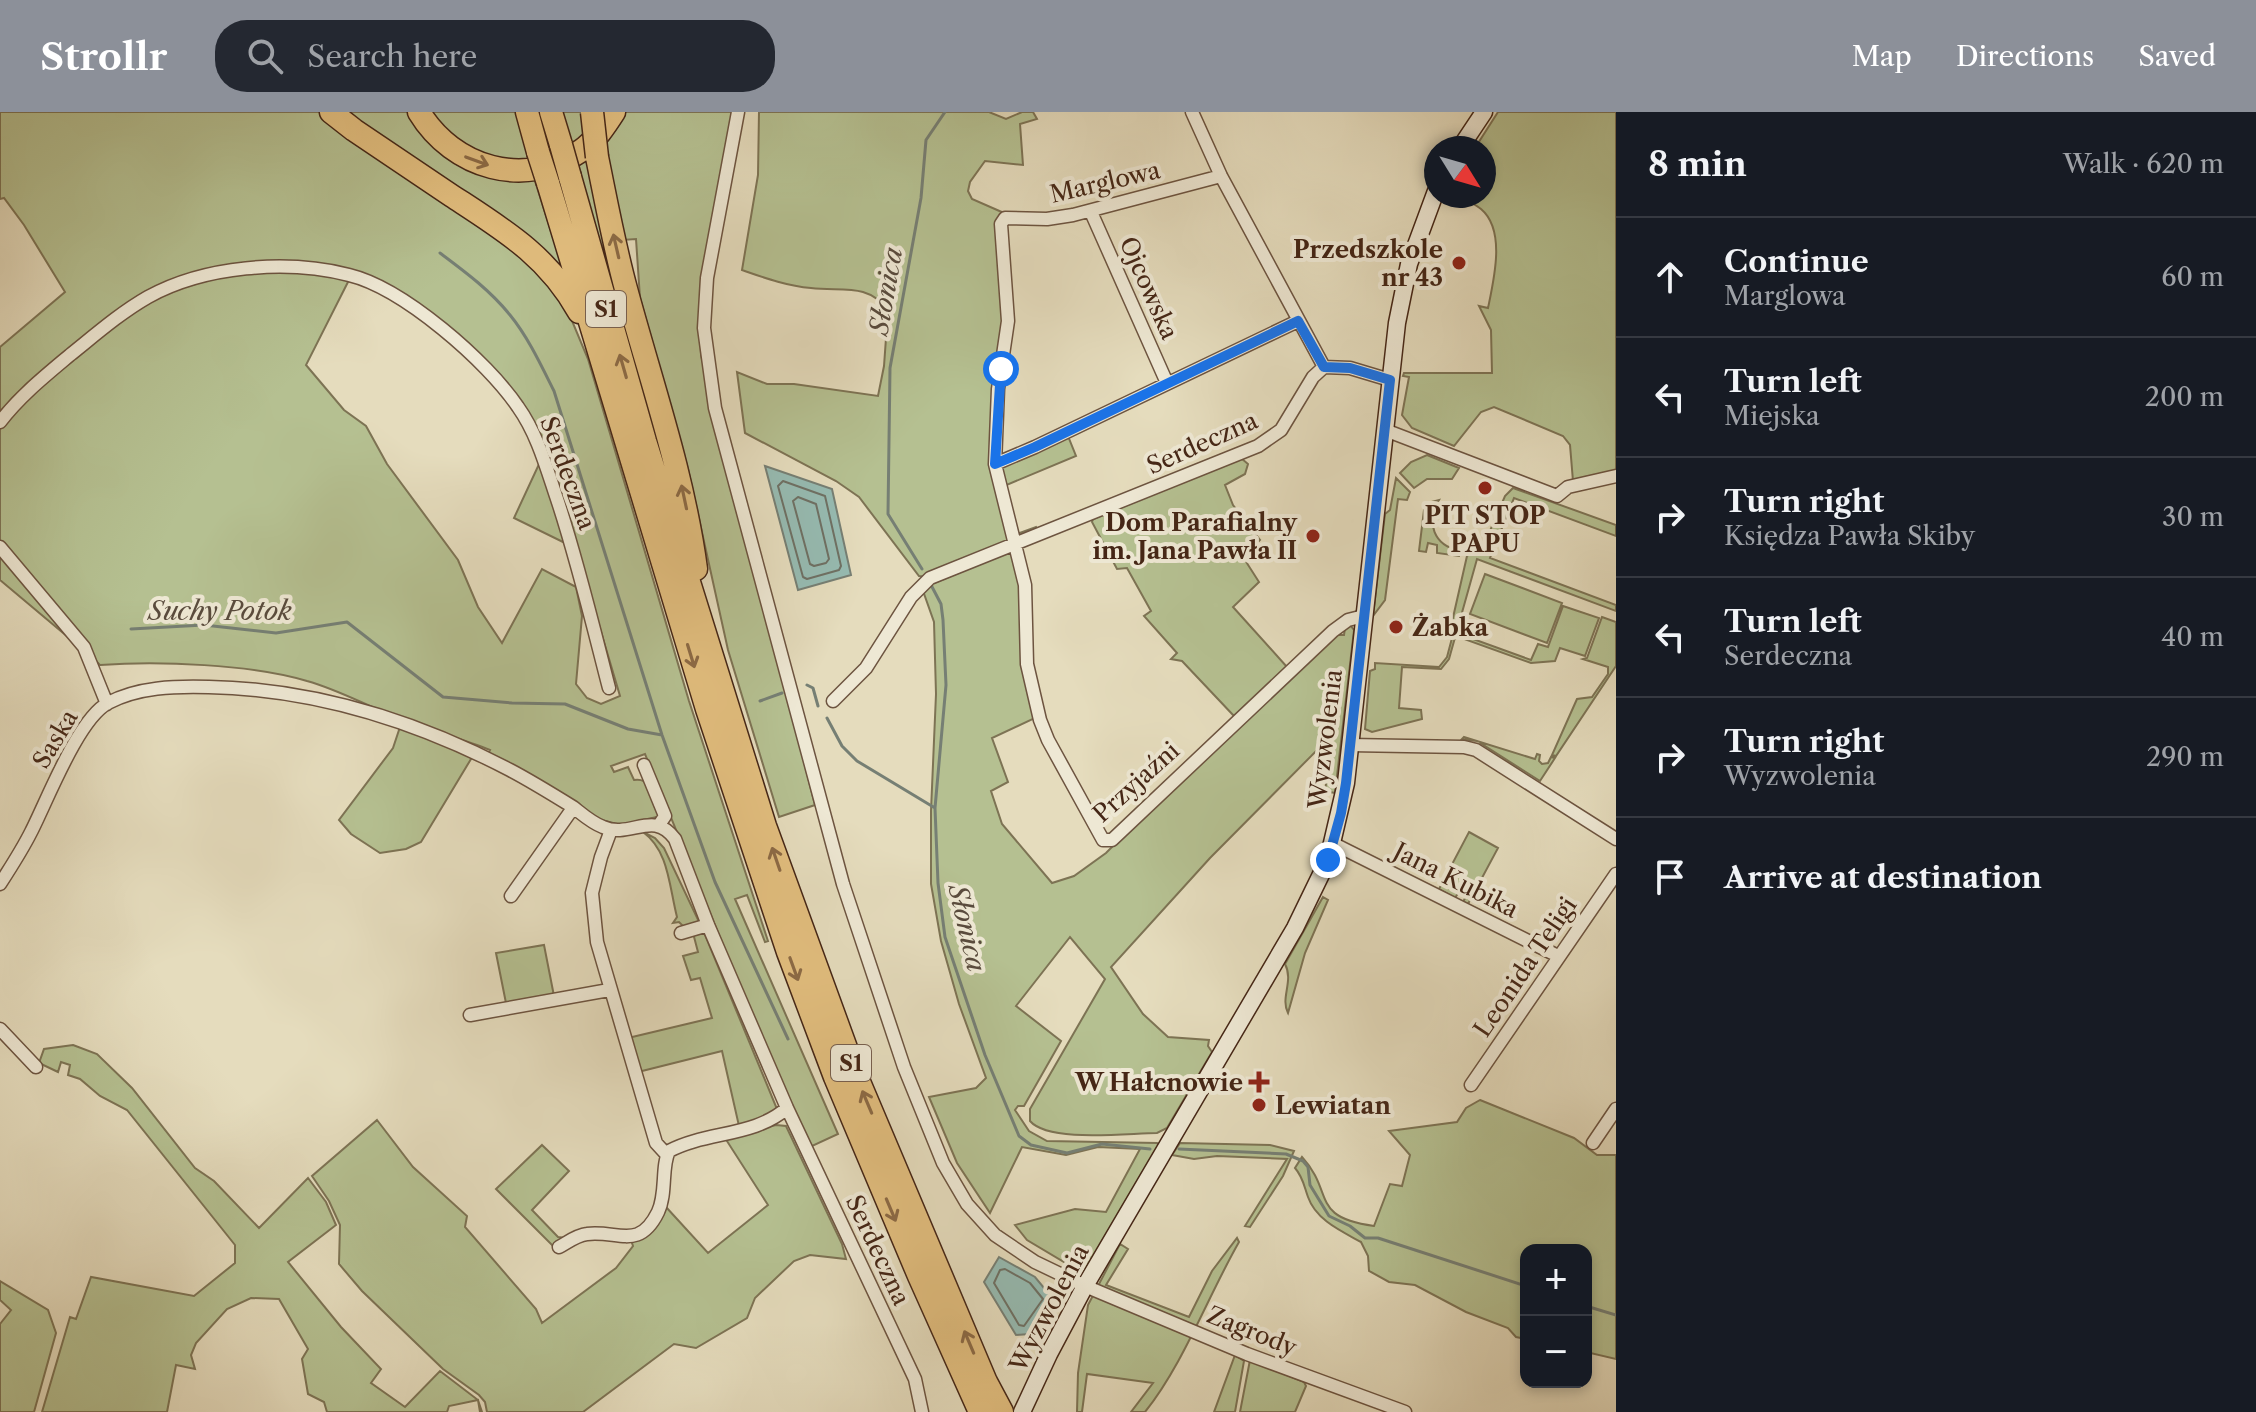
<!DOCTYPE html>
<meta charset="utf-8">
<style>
:root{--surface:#171b24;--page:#242831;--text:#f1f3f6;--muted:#9ea1a6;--line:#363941;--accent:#8c9099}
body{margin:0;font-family:"Libre Caslon Text",serif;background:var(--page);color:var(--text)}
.controls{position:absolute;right:24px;bottom:24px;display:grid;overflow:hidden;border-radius:16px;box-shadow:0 4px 12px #0003}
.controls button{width:72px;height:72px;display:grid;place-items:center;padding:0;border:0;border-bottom:2px solid var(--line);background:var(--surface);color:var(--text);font:40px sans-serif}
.compass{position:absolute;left:1424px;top:24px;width:72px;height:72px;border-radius:50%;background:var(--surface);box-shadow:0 4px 12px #0003;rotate:127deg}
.stop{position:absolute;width:24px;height:24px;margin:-18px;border:6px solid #1a73e8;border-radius:50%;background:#fff}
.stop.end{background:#1a73e8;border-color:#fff;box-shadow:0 2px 8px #0008}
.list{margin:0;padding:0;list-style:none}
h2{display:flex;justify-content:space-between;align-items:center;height:104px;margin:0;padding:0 32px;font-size:34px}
h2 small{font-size:26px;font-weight:400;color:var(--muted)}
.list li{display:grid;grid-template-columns:52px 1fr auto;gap:24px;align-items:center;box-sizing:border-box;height:120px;padding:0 32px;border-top:2px solid var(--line)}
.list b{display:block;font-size:30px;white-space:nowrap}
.list p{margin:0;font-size:26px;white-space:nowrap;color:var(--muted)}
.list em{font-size:26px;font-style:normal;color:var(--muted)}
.icon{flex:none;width:44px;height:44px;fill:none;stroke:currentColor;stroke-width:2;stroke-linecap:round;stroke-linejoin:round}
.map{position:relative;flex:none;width:1616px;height:1300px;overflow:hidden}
header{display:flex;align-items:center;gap:48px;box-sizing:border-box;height:112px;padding:0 40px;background:var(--accent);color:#fff}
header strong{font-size:38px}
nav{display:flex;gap:44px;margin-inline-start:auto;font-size:28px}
.search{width:560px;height:72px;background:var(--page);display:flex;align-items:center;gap:20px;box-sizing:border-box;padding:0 28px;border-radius:32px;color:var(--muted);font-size:30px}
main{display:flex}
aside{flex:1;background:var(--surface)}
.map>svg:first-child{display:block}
</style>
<header>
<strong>Strollr</strong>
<div class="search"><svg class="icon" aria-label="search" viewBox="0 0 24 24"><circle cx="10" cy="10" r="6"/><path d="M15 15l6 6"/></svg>Search here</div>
<nav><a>Map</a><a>Directions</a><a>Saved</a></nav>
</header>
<main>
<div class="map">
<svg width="1616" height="1300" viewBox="0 0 1616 1300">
<rect width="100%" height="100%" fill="#e5dcbd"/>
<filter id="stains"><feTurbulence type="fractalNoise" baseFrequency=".0025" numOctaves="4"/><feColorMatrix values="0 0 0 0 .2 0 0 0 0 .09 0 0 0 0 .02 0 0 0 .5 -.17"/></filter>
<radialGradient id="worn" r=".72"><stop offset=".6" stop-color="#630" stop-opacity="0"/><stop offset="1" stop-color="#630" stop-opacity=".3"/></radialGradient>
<!-- green -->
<path fill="#b5c091" stroke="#7d7354" stroke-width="2" d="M 0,0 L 325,0 L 344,18 L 500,121 L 530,145 L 565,192 L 588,247 L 689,589 L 768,829 L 765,830 L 747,783 L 735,787 L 838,1022 L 810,1035 L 730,850 L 645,642 L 611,654 L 614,660 L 628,655 L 634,668 C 652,665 654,685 660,699 L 657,705 L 619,713 L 595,706 L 517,657 L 488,642 L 490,638 C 463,627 435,620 409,610 C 374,598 343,579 307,569 C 251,552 158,549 100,553 C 88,542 80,525 70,512 C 48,484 24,457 0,430 L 0,314 C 23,287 48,266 75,243 C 98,224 122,204 148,189 C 206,154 286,157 350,166 L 306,253 L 344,298 L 366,314 L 387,352 L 458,448 L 478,495 L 502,531 L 542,457 L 576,475 L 582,504 L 576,572 L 587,586 L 601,592 L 620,584 C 605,534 590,483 575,432 C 562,387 551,343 528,301 C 513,273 487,249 463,229 C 432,202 395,176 356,161 C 291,137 197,154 138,186 L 139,188 C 96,216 30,265 0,305 L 0,235 L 65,180 L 24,113 L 4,86 L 0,87 Z
M 341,0 L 412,0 L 432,31 L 533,63 L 567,169 Z
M 428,0 L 517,0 L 530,42 L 569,28 L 560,0 L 583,0 L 590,19 L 559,42 L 508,51 L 467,39 Z
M 619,0 L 732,0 L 700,201 L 701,243 L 815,693 L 779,705 L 728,538 L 688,357 L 640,186 L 636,127 L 622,128 L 608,54 L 605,22 Z
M 759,0 L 989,0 L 1006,7 L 1022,0 L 1033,0 L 1037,7 L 1020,12 L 1023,53 L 985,49 L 970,70 L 968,79 L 972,87 L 1004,101 L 1005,194 L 999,252 L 992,268 L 996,286 L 992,348 L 1010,428 L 928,465 L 919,464 L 859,385 L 836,369 L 745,321 L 737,260 L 767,272 L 794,272 L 878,284 L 884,254 L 888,198 C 867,170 841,180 811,176 C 787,174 765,166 742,158 L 758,63 Z
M 1498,0 L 1616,0 L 1616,359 L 1573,369 L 1570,333 L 1563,324 L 1494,295 L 1481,300 L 1454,334 L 1412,316 L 1402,303 L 1409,265 L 1403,264 L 1404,261 L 1492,261 L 1491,218 L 1479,194 L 1488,196 C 1494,167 1506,118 1481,97 C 1474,91 1465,88 1458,84 L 1484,84 L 1484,36 L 1475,36 Z
M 588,39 L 676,382 L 681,416 L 573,49 Z
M 1173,271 L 1175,273 L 1068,324 L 1076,344 L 1004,374 L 1017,422 L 1036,415 L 1038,420 L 1016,426 L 998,358 L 1000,354 Z
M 1427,343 L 1459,356 L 1452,367 L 1427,367 L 1414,376 L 1400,361 L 1411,350 Z
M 1241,346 L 1248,352 L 1245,362 L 1225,373 L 1233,393 L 1260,428 L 1243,445 L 1259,470 L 1233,495 L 1287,555 L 1234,604 L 1182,549 L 1171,547 L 1177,541 L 1144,504 L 1151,499 L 1127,456 L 1117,457 L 1092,410 L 1093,407 Z
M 540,350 L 567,432 L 514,406 Z
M 1396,366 L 1410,380 L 1407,388 L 1398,387 L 1385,488 L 1373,504 L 1385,402 L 1390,398 Z
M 1513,376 L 1616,413 L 1616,424 L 1514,386 L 1490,446 L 1616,493 L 1616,499 L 1477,447 L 1449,547 L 1441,557 L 1402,555 L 1399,596 L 1421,598 L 1422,607 L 1372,620 L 1365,617 L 1370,559 L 1375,557 L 1375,551 L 1439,555 L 1447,545 L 1456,511 L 1452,510 L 1467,444 L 1474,440 L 1480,442 L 1505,384 Z
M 1439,388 C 1426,411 1433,433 1460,439 L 1459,444 L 1437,441 L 1437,433 L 1428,431 L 1426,440 L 1419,439 L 1424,398 L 1428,398 L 1431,390 Z
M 0,438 L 81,536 L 0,468 Z
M 1011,439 L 1018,461 L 1035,606 L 992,626 L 1008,670 L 991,679 L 1002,712 L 1052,771 L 1074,764 L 1106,741 L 1200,647 L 1334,523 L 1344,523 L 1345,516 L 1350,513 L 1354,518 L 1335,681 L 1325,679 L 1333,622 L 1210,746 L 1111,855 L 1143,902 L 1168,925 L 1209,928 L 1208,934 L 1212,940 L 1167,1016 L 1157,1021 C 1128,1021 1049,1031 1030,1009 L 1030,997 L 1105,867 L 1070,825 L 1016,894 L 1061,929 L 1024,994 L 1018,994 L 1015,998 L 1029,1019 L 1047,1029 L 1157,1031 L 1159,1034 L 1084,1162 L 1027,1128 L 1015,1113 L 1075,1097 L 1106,1100 L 1140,1037 L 1098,1035 L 1066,1043 L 1022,1035 L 990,1101 L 957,1051 L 929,985 L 976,976 L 986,966 L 959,892 L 941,829 L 931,772 L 931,699 L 936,582 L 934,510 L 922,476 Z
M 1485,462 L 1562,491 L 1547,531 L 1470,502 Z
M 1563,494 L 1599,506 L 1585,544 L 1560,536 L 1555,549 L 1531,551 L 1464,527 L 1465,524 L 1531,548 L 1538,532 L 1548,535 Z
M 1602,505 L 1616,510 L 1616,554 L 1556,644 L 1552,643 L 1577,587 L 1592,585 L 1608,562 L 1608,555 L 1583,547 L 1587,546 Z
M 401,612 L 470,637 L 471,647 L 421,730 L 406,737 L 380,741 L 351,722 L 339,708 L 393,636 Z
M 1464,625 L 1535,647 L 1537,642 L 1540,643 L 1539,649 L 1542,652 L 1548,651 L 1551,645 L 1555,646 L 1540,669 L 1477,629 L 1462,627 Z
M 643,720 L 655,726 L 664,736 L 701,814 L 687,818 L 679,810 L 673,811 L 677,805 C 669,774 669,739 643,720 Z
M 1469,720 L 1498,736 L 1468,792 L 1463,790 L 1469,779 L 1462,775 L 1455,786 L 1439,777 Z
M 1323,785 L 1328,788 L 1305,841 L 1288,901 C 1280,886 1294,869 1285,852 Z
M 703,818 L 777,997 L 772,1003 L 739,1014 L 722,939 L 638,960 L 628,926 L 712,906 L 700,866 L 691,868 L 683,844 L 698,840 L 693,821 Z
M 544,833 L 554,884 L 497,893 L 506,891 L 496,841 Z
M 73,933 L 97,942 L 132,976 L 195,1056 L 214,1069 L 259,1116 L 308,1066 L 326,1090 L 336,1113 L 288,1150 L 341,1215 L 381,1257 L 371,1271 L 405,1295 L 440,1259 L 478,1288 L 482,1300 L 480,1300 L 478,1288 L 449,1294 L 447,1300 L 327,1300 L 324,1290 L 308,1282 L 302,1247 L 308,1237 L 279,1187 L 251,1186 L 227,1197 L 196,1231 L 191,1243 L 195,1257 L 176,1253 L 167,1300 L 42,1300 L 70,1205 L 76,1207 L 91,1165 L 194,1184 L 235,1151 L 235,1133 L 127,998 L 100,984 L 80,967 L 68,963 L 70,953 L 61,950 L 58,960 L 39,951 L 44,937 Z
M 1480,988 L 1574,1026 L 1597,1043 L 1616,1043 L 1616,1247 L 1586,1240 L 1586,1138 L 1526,1138 L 1526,1227 L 1516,1225 L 1508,1216 L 1466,1200 L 1415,1173 L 1389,1170 L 1369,1159 L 1368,1144 L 1361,1130 C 1341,1119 1316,1108 1308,1085 C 1304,1074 1303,1065 1295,1056 L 1302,1045 C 1335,1081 1309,1105 1374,1114 L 1390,1072 L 1402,1074 L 1410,1043 L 1389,1019 L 1457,1010 L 1466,996 Z
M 377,1008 L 413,1055 L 467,1104 L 465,1115 L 536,1197 L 542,1211 L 616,1156 L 633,1134 L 631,1128 L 666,1095 L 708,1141 L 768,1093 L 725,1026 L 776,1013 L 786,1014 L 842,1132 L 846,1147 L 810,1143 L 794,1149 L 755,1186 L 747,1206 L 696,1236 L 674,1232 L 583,1300 L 487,1300 L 485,1290 L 479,1283 L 443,1257 L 362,1179 L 339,1152 L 340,1113 L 329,1089 L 312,1064 Z
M 1180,1031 L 1270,1033 L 1294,1039 L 1283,1064 L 1250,1115 L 1245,1114 L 1287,1047 L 1217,1044 L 1194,1047 L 1172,1043 Z
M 542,1033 L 569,1059 L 532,1098 L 558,1125 L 566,1126 L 554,1135 L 496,1077 Z
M 1237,1126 L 1239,1130 C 1208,1184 1183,1253 1145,1300 L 1131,1300 L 1153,1271 L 1087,1262 L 1082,1300 L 1077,1300 L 1078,1261 L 1088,1193 L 1120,1132 L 1128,1137 L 1106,1173 L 1189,1205 L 1212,1159 Z
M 0,1169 L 48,1198 L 56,1221 L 34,1300 L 0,1300 L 0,1212 L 11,1198 L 0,1188 Z
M 1235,1243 L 1244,1249 L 1235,1300 L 1214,1300 Z
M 1250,1248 L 1304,1270 L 1306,1274 L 1295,1300 L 1240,1300 Z"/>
<!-- water -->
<path fill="#96bbb2" stroke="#767f74" stroke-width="2" d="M 765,354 L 832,377 L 851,463 L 798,478 Z
M 999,1145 L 1035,1165 L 1054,1188 L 1030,1222 L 1016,1223 L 984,1170 Z"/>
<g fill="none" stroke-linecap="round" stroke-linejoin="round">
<!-- shore -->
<path stroke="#6e7064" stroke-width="2" d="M 783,369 L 825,384 L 841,454 L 839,458 L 807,467 L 803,465 L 778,374 Z
M 798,385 L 816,392 L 829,447 L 826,451 L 814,454 L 810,452 L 793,389 Z
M 1005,1157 L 1030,1171 L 1043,1187 L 1024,1214 L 1019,1213 L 994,1171 L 1000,1158 Z"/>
<!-- stream -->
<path stroke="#767f74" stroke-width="3" d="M 440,141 C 464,159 490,178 510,203 C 528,225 541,253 554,279 L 662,623 L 715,770 L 788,927
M 922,457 L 888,402 L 890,256 L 921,86 L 926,28 L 945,0
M 930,471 L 941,492 L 943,508 L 946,573 L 935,696 L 938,771 L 945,825 L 985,943 L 1019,1024 L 1031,1033 L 1067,1041 L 1102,1032 L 1150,1037
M 131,517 L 204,513 L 276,521 L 347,510 L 443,585 L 512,591 L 565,592 L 628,617 L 662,623
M 807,573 L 813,576 L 818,594
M 760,589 L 782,581
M 827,606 L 842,634 L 857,649 L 935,696
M 1179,1037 L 1286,1042 L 1303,1049 L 1308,1055 L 1310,1073 L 1329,1104 L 1350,1114 L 1365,1126 L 1378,1126 L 1526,1174
M 1586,1194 L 1616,1203"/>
<!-- street casing -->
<g stroke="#6d5440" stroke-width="15">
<path id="street" d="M 738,0 L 707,166 L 704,216 L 715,296 L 843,772 L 904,955 L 943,1051 L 967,1092 L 995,1123 L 1035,1150 L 1085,1174 L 1247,1242 L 1405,1300
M 1192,0 L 1221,64 L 1324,255
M 1221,64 L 1073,103 L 1047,107 L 1005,106 L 1001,112 L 1008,209 L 998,277 L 995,352 L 1025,473 L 1027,552 L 1040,608 L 1048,628 L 1103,728 L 1112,728 L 1333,519 L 1348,508 L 1364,504
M 1091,100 L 1167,271
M 0,310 C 20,284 45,264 70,243 C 95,223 120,201 148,185 C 204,154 286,147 349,163 C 403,176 487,249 518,295 C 538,323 547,358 558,390 C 578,451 593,514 609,576
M 1385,318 L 1557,384 L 1568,375 L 1616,364
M 995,352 L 1035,335 L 1298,209
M 0,435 L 84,535 L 107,592
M 833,589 L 866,556 L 911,485 L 930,466 L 1258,334 L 1281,318 L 1313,265 L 1324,255 L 1350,256 L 1390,268
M 1350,633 L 1464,635 L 1476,638 L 1616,727
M 644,653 L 665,704 L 659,713
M 611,718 L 601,745 L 592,781 L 597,830 L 656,1031 L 667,1043
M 1334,732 L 1558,844
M 0,772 C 11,755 22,738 31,720 C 47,689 78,607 108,591 C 138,575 175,574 209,575 C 315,577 416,609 510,658 C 531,669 552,682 573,695 C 582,702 592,711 603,715 C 631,727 653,697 675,727 L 708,813 L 787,996 L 915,1267 L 922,1300
M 511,784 L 573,696
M 681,821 L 708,813
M 470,903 L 609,878
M 0,917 L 36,955
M 1471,973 L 1616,762
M 1593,1031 L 1616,997
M 559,1135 C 568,1130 577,1123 587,1122 C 618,1118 639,1139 658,1100 C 667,1081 661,1055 669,1039 C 707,1019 754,1025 787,996"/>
</g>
<!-- secondary casing -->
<g stroke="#452616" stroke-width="19">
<path id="secondary" d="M 1460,36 L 1484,0
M 1022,1300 L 1049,1242 L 1085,1174 L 1295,816 L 1328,748 L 1346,671 L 1397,211 L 1409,152 L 1436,79"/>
</g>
<!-- highway casing -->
<g stroke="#452616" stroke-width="25">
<path id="highway" d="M 331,0 L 354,18 C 387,40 419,62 452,84 C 504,118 548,144 579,200
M 419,0 C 453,56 525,78 582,38 C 595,29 605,14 614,0
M 527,0 L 538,40
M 551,0 L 561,33
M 597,45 C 606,89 614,133 626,177 C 651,270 683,360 696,457
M 570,65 L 645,329 L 765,714 L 854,958 L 986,1270 L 1002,1300
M 548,71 L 707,597 L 788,840 L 835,965 L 919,1164 L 980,1300"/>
</g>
<!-- street -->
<use href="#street" stroke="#eee8d4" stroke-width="12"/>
<!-- secondary -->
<use href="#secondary" stroke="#eee8d4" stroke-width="16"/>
<!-- highway -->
<use href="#highway" stroke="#e2be7e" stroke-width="22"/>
<!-- highway-bridge casing -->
<g stroke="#452616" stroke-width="25" stroke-linecap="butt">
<path id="highway-bridge" d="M 592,0 L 597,45
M 561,33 L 570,65
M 538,40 L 548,71"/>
</g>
<!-- highway-bridge -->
<use href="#highway-bridge" stroke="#e2be7e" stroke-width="22"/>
</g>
<!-- one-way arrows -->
<defs><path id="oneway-shaft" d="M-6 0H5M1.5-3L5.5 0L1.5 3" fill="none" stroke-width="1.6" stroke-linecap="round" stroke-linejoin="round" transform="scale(2)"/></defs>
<g stroke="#8c6a45">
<use href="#oneway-shaft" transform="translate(477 49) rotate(20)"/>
<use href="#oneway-shaft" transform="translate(616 134) rotate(-103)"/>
<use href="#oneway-shaft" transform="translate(623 254) rotate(-106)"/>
<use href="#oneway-shaft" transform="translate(684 385) rotate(-102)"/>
<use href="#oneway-shaft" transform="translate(691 544) rotate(73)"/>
<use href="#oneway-shaft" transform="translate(776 747) rotate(-109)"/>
<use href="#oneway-shaft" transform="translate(794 857) rotate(70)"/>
<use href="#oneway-shaft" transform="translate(867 990) rotate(-113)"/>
<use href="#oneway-shaft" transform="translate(891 1098) rotate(67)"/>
<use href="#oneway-shaft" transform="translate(969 1230) rotate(-113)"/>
</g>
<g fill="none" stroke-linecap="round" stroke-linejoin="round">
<!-- route -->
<path stroke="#1a73e8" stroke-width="10" d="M 1001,257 L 995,352 L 1035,335 L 1298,209 L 1324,255 L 1350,256 L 1390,268 L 1346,671 L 1341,701 L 1328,748"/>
</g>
<!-- markers -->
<g fill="#8f2418" stroke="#eee8d4" stroke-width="3">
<circle cx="1459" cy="151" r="8"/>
<circle cx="1485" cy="376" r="8"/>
<circle cx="1313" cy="424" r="8"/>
<circle cx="1396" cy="515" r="8"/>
<path d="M1255 958h8v8h8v8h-8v8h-8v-8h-8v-8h8z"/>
<circle cx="1259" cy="993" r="8"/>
</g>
<g text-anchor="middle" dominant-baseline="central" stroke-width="8" stroke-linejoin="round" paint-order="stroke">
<!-- shield labels -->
<g fill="#eee8d4" stroke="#78604f" stroke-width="2">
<rect x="586" y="179" width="40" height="36" rx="6"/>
<rect x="831" y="933" width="40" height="36" rx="6"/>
</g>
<g font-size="22" font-weight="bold" fill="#452616">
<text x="606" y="197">S1</text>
<text x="851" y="951">S1</text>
</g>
<!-- street labels -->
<g font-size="24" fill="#452616" stroke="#eee8d4">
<text transform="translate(1105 70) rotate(-13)">Marglowa</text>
<text transform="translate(1149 176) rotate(66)">Ojcowska</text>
<text transform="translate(1202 331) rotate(-24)">Serdeczna</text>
<text transform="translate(568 361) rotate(70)">Serdeczna</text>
<text transform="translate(55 627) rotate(-59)">Saska</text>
<text transform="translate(1325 627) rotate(-83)">Wyzwolenia</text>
<text transform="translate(1136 670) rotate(-42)">Przyjaźni</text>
<text transform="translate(1456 768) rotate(27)">Jana Kubika</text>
<text transform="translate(1525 855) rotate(-56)">Leonida Teligi</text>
<text transform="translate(878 1138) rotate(65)">Serdeczna</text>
<text transform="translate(1049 1196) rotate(-62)">Wyzwolenia</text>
<text transform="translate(1252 1219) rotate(22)">Zagrody</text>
</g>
<!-- poi labels -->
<g font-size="24" font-weight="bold" fill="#452616" stroke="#eee8d4" text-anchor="end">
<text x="1443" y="137">Przedszkole<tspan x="1443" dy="28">nr 43</tspan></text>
<text x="1485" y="403" text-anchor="middle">PIT STOP<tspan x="1485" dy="28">PAPU</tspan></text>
<text x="1297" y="410">Dom Parafialny<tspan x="1297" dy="28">im. Jana Pawła II</tspan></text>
<text x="1412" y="515" text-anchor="start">Żabka</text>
<text x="1243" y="970">W Hałcnowie</text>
<text x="1275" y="993" text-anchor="start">Lewiatan</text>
</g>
<!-- water labels -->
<g font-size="26" font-style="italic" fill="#594b3d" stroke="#eee8d4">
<text transform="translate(886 179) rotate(-80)">Słonica</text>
<text x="220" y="499">Suchy Potok</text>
<text transform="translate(967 816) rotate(77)">Słonica</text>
</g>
</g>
<rect width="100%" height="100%" filter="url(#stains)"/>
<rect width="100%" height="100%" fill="url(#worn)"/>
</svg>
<div class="controls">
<button>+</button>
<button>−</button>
</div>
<svg class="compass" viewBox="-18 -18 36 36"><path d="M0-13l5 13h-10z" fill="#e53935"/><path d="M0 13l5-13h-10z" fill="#9ea1a6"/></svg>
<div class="stop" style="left:1001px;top:257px"></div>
<div class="stop end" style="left:1328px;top:748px"></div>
</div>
<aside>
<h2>8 min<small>Walk · 620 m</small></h2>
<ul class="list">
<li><svg class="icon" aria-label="ahead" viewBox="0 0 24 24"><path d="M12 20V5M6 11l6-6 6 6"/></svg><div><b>Continue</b><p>Marglowa</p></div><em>60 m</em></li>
<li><svg class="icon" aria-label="left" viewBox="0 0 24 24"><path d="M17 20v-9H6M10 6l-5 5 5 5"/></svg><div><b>Turn left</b><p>Miejska</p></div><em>200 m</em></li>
<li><svg class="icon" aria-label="right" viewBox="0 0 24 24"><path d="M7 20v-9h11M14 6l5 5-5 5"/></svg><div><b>Turn right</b><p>Księdza Pawła Skiby</p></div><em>30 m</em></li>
<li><svg class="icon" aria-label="left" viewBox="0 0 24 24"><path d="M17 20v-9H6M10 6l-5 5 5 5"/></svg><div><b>Turn left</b><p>Serdeczna</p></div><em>40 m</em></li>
<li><svg class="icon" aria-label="right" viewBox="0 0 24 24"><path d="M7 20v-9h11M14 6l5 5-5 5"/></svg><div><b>Turn right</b><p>Wyzwolenia</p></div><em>290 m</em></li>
<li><svg class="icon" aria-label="arrive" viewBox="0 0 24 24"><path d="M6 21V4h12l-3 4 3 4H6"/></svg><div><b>Arrive at destination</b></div></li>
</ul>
</aside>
</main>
